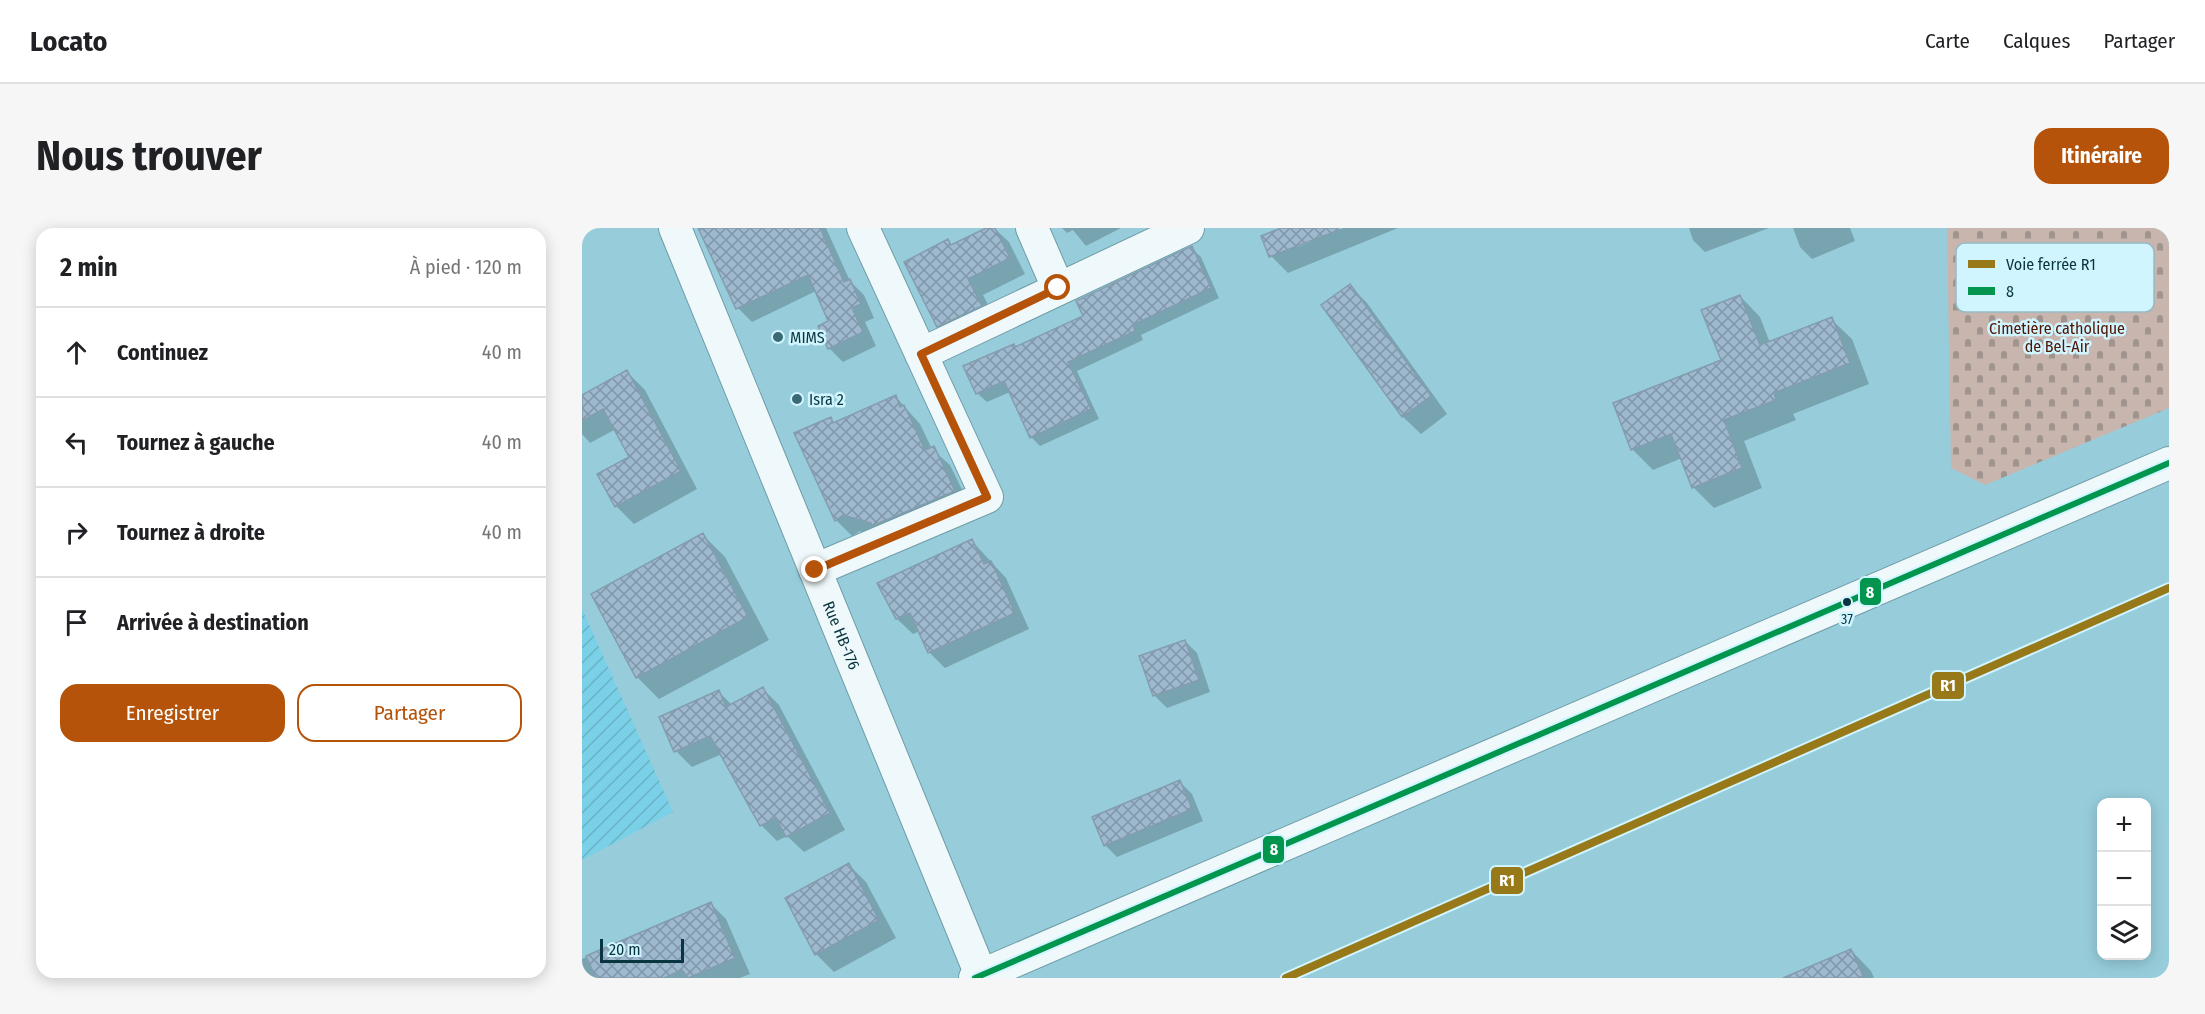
<!DOCTYPE html>
<html lang="fr">
<meta charset="utf-8">
<style>
:root{--surface:#fff;--page:#f6f6f6;--text:#202124;--muted:#757577;--line:#e0e0e0;--accent:#b45309}
body{margin:0;font-family:"Fira Sans Condensed",sans-serif;background:var(--page);color:var(--text)}
.controls{position:absolute;right:18px;bottom:18px;display:grid;overflow:hidden;border-radius:12px;box-shadow:0 3px 15px #0003}
.controls button{width:54px;height:54px;display:grid;place-items:center;padding:0;border:0;border-bottom:2px solid var(--line);background:var(--surface);color:var(--text);font:30px sans-serif}
.scale{position:absolute;left:18px;bottom:15px;width:84px;box-sizing:border-box;padding-left:6px;border:3px solid #08353f;border-top:0;font-size:16px;line-height:21px;white-space:nowrap;color:#08353f;-webkit-text-stroke:4px #d1f5ff;paint-order:stroke}
.stop{position:absolute;width:18px;height:18px;margin:-14px;border:4px solid #b45309;border-radius:50%;background:#fff}
.stop.end{background:#b45309;border-color:#fff;box-shadow:0 2px 6px #0008}
.list{margin:0;padding:0;list-style:none}
h2{display:flex;justify-content:space-between;align-items:center;height:78px;margin:0;padding:0 24px;font-size:26px}
h2 small{font-size:20px;font-weight:400;color:var(--muted)}
.list li{display:grid;grid-template-columns:39px 1fr auto;gap:18px;align-items:center;box-sizing:border-box;height:90px;padding:0 24px;border-top:2px solid var(--line)}
.list b{display:block;font-size:22px;white-space:nowrap}
.list em{font-size:20px;font-style:normal;color:var(--muted)}
.actions{display:flex;gap:12px;padding:18px 24px}
.actions a{flex:1;padding:14px 0;border:2px solid var(--accent);border-radius:18px;text-align:center;font-size:21px;color:var(--accent)}
.actions .main{background:var(--accent);color:#fff}
.icon{flex:none;width:33px;height:33px;fill:none;stroke:currentColor;stroke-width:2;stroke-linecap:round;stroke-linejoin:round}
.map{position:relative;flex:none;width:1587px;height:750px;overflow:hidden;border-radius:18px}
header{display:flex;align-items:center;gap:36px;box-sizing:border-box;height:84px;padding:0 30px;background:var(--surface);border-bottom:2px solid var(--line)}
header strong{font-size:28px}
nav{display:flex;gap:33px;margin-inline-start:auto;font-size:21px}
.intro{display:flex;align-items:center;justify-content:space-between;box-sizing:border-box;height:144px;padding:0 36px}
h1{margin:0;font-size:42px}
.button{padding:15px 27px;border-radius:18px;background:var(--accent);color:#fff;font-size:21px;font-weight:700}
main{display:flex;gap:36px;padding:0 36px}
aside{flex:1;background:var(--surface);border-radius:18px;box-shadow:0 3px 15px #0003}
.map>svg:first-child{display:block}
</style>
<header>
<strong>Locato</strong>
<nav><a>Carte</a><a>Calques</a><a>Partager</a></nav>
</header>
<div class="intro"><h1>Nous trouver</h1><a class="button">Itinéraire</a></div>
<main>
<aside>
<h2>2 min<small>À pied · 120 m</small></h2>
<ul class="list">
<li><svg class="icon" aria-label="ahead" viewBox="0 0 24 24"><path d="M12 20V5M6 11l6-6 6 6"/></svg><div><b>Continuez</b></div><em>40 m</em></li>
<li><svg class="icon" aria-label="left" viewBox="0 0 24 24"><path d="M17 20v-9H6M10 6l-5 5 5 5"/></svg><div><b>Tournez à gauche</b></div><em>40 m</em></li>
<li><svg class="icon" aria-label="right" viewBox="0 0 24 24"><path d="M7 20v-9h11M14 6l5 5-5 5"/></svg><div><b>Tournez à droite</b></div><em>40 m</em></li>
<li><svg class="icon" aria-label="arrive" viewBox="0 0 24 24"><path d="M6 21V4h12l-3 4 3 4H6"/></svg><div><b>Arrivée à destination</b></div></li>
</ul>
<div class="actions"><a class="main">Enregistrer</a><a>Partager</a></div>
</aside>
<div class="map">
<svg width="1587" height="750" viewBox="0 0 1587 750">
<defs>
<pattern id="industrial-furrows" width="10" height="10" patternUnits="userSpaceOnUse" patternTransform="scale(1.5)"><rect width="10" height="10" fill="#7ad0e6"/><path d="M-1 1l2-2M0 10L10 0M9 11l2-2" fill="none" stroke="#68b3c6"/></pattern>
<pattern id="cemetery-stones" width="16" height="16" patternUnits="userSpaceOnUse" patternTransform="scale(1.5)"><rect width="16" height="16" fill="#c7b5ae"/><path d="M2 7V4a2 2 0 0 1 4 0v3zM10 15v-3a2 2 0 0 1 4 0v3z" fill="#a0948f"/></pattern>
<pattern id="building-cross-hatch" width="8" height="8" patternUnits="userSpaceOnUse" patternTransform="scale(1.5)"><rect width="8" height="8" fill="#9eb8ce"/><path d="M0 0l8 8M0 8l8-8" fill="none" stroke="#7f96a9"/></pattern>
</defs>
<rect width="100%" height="100%" fill="#97cddb"/>
<!-- industrial -->
<path fill="url(#industrial-furrows)" d="M 0,381 L 91,584 L 0,632 Z"/>
<!-- cemetery -->
<path fill="url(#cemetery-stones)" d="M 1365,0 L 1587,0 L 1587,180 L 1403,257 L 1369,240 Z"/>
<!-- shadow -->
<path fill="#0003" d="M 118,0 L 244,0 L 268,53 L 282,67 L 292,90 L 283,94 L 294,118 L 261,134 L 247,120 L 248,94 L 234,63 L 170,94 L 156,80 Z
M 408,0 L 412,0 L 427,14 L 443,46 L 401,67 L 415,94 L 372,114 L 356,98 L 366,13 L 371,18 Z
M 480,0 L 539,0 L 504,18 L 491,2 L 485,5 Z
M 701,0 L 753,0 L 716,15 L 716,19 L 761,0 L 816,0 L 706,45 L 689,28 Z
M 1107,0 L 1187,0 L 1123,24 L 1111,12 Z
M 1211,0 L 1268,0 L 1273,13 L 1230,31 L 1218,19 Z
M 609,20 L 619,29 L 637,70 L 559,107 L 561,112 L 495,143 L 517,191 L 458,218 L 449,209 L 428,164 L 405,174 L 395,165 L 434,120 L 503,89 Z
M 768,58 L 785,75 L 865,186 L 839,206 L 821,189 L 741,77 Z
M 1158,68 L 1178,89 L 1188,115 L 1249,91 L 1270,111 L 1287,156 L 1211,186 L 1214,192 L 1162,213 L 1180,260 L 1132,280 L 1111,259 L 1100,230 L 1071,242 L 1050,221 L 1141,133 Z
M 45,144 L 63,162 L 115,261 L 52,296 L 34,278 L 49,229 L 34,201 L 8,215 L 0,206 L 0,169 Z
M 314,169 L 338,196 L 350,221 L 368,237 L 389,280 L 304,311 L 278,303 L 270,308 L 254,292 L 248,191 L 253,196 Z
M 121,307 L 143,329 L 187,412 L 77,471 L 55,449 Z
M 390,313 L 424,350 L 447,401 L 363,440 L 348,425 L 338,403 L 331,406 L 315,391 L 297,356 Z
M 603,413 L 615,425 L 628,464 L 585,480 L 573,468 L 559,429 Z
M 181,461 L 197,477 L 263,602 L 222,624 L 205,608 L 195,613 L 179,597 L 140,526 L 110,539 L 94,523 L 137,464 L 150,477 Z
M 598,554 L 610,566 L 621,593 L 535,629 L 523,617 Z
M 267,637 L 284,654 L 314,710 L 252,744 L 234,726 Z
M 128,675 L 144,691 L 168,746 L 158,750 L 0,750 L 0,731 Z
M 1269,722 L 1289,743 L 1292,750 L 1205,750 Z"/>
<!-- building -->
<path fill="url(#building-cross-hatch)" stroke="#839daf" stroke-width="1.5" d="M 116,0 L 238,0 L 262,54 L 268,51 L 279,76 L 270,80 L 281,104 L 246,121 L 236,98 L 246,93 L 226,47 L 154,81 Z
M 404,0 L 413,0 L 428,30 L 386,51 L 400,78 L 355,99 L 322,34 L 366,11 L 369,17 Z
M 699,0 L 756,0 L 757,2 L 687,29 L 679,8 Z
M 610,18 L 629,60 L 551,97 L 553,103 L 486,134 L 509,181 L 448,210 L 422,153 L 394,166 L 381,138 L 432,116 L 433,119 L 501,88 L 494,73 Z
M 768,56 L 849,168 L 820,189 L 739,77 Z
M 1158,67 L 1178,117 L 1250,89 L 1268,135 L 1192,165 L 1194,172 L 1142,192 L 1160,240 L 1110,260 L 1089,206 L 1049,222 L 1031,175 L 1139,132 L 1119,82 Z
M 45,142 L 99,243 L 33,279 L 15,246 L 47,229 L 21,181 L 0,193 L 0,167 Z
M 314,167 L 318,179 L 322,177 L 343,222 L 352,218 L 373,263 L 290,298 L 289,295 L 261,287 L 253,293 L 212,205 L 249,189 L 251,195 Z
M 121,305 L 166,389 L 54,450 L 9,366 Z
M 390,311 L 402,336 L 409,333 L 433,385 L 346,425 L 328,385 L 314,391 L 295,355 Z
M 603,412 L 617,452 L 571,468 L 557,428 Z
M 181,459 L 248,585 L 204,609 L 194,590 L 178,598 L 128,508 L 92,524 L 77,489 L 137,462 L 144,479 Z
M 598,552 L 610,581 L 522,618 L 510,589 Z
M 267,635 L 297,692 L 233,727 L 203,670 Z
M 129,674 L 153,730 L 106,750 L 100,742 L 82,750 L 14,750 L 4,728 Z
M 1269,721 L 1282,750 L 1201,750 Z"/>
<g fill="none" stroke-linecap="round" stroke-linejoin="round">
<!-- minor casing -->
<g stroke="#6f9ca7" stroke-width="34">
<g id="minor">
<path id="s1" d="M 93,0 L 399,747"/>
<path d="M 450,0 L 476,60"/>
<path d="M 339,126 L 606,0"/>
<path d="M 233,342 L 405,269 L 281,0"/>
<path d="M 393,750 L 1587,235"/>
</g>
</g>
<!-- minor -->
<use href="#minor" stroke="#eff8fa" stroke-width="32"/>
<!-- bus-1 casing -->
<g stroke="#d1f5ff" stroke-width="10">
<path id="bus-1" d="M 393,750 L 1587,235"/>
</g>
<!-- bus-1 -->
<use href="#bus-1" stroke="#01954e" stroke-width="6"/>
<!-- rail-1 casing -->
<g stroke="#d1f5ff" stroke-width="12">
<path id="rail-1" d="M 704,750 L 1587,360"/>
</g>
<!-- rail-1 -->
<use href="#rail-1" stroke="#977919" stroke-width="8"/>
</g>
<g fill="none" stroke-linecap="round" stroke-linejoin="round">
<!-- route -->
<path stroke="#b45309" stroke-width="8" d="M 233,342 L 405,269 L 339,126 L 476,60"/>
</g>
<!-- markers -->
<g fill="#3a6a76" stroke="#d1f5ff" stroke-width="2">
<circle cx="196" cy="109" r="6"/>
<circle cx="215" cy="171" r="6"/>
</g>
<circle fill="#08353f" stroke="#d1f5ff" stroke-width="2" cx="1265" cy="374" r="5"/>
<g text-anchor="middle" dominant-baseline="central" stroke-width="5" stroke-linejoin="round" paint-order="stroke">
<!-- bus labels -->
<g font-size="14" fill="#08353f" stroke="#d1f5ff">
<text x="1265" y="391">37</text>
</g>
<!-- park labels -->
<g font-size="16" fill="#501503" stroke="#d1f5ff">
<text x="1475" y="100">Cimetière catholique<tspan x="1475" dy="18">de Bel-Air</tspan></text>
</g>
<!-- poi labels -->
<g font-size="16" fill="#08353f" stroke="#d1f5ff" text-anchor="start">
<text x="208" y="109">MIMS</text>
<text x="227" y="171">Isra 2</text>
</g>
<!-- street labels -->
<g font-size="16" fill="#08353f" stroke="#d1f5ff">
<text stroke="none"><textPath href="#s1" startOffset="440">Rue HB-176</textPath></text>
</g>
</g>
<!-- legend -->
<rect x="1374" y="15" width="198" height="69" rx="9" fill="#d1f5ff" stroke="#95bbc5" stroke-width="1.5"/>
<rect x="1386" y="32" width="27" height="8" fill="#977919"/>
<rect x="1386" y="59" width="27" height="8" fill="#01954e"/>
<g font-size="16" fill="#08353f">
<text x="1424" y="42">Voie ferrée R1</text>
<text x="1424" y="69">8</text>
</g>
<g stroke="#d1f5ff" stroke-width="2">
<rect x="1277" y="349" width="23" height="29" rx="6" fill="#01954e"/>
<rect x="1349" y="443" width="34" height="29" rx="6" fill="#977919"/>
<rect x="680" y="607" width="23" height="29" rx="6" fill="#01954e"/>
<rect x="908" y="638" width="34" height="29" rx="6" fill="#977919"/>
</g>
<g font-size="16" text-anchor="middle" font-weight="bold" fill="#fff">
<text x="1288" y="370">8</text>
<text x="1366" y="463">R1</text>
<text x="692" y="627">8</text>
<text x="925" y="658">R1</text>
</g>
</svg>
<div class="controls">
<button>+</button>
<button>−</button>
<button><svg class="icon" aria-label="layers" viewBox="0 0 24 24"><path d="M12 4l9 5-9 5-9-5zM3 14l9 5 9-5"/></svg></button>
</div>
<div class="scale">20 m</div>
<div class="stop" style="left:476px;top:60px"></div>
<div class="stop end" style="left:233px;top:342px"></div>
</div>
</main>
